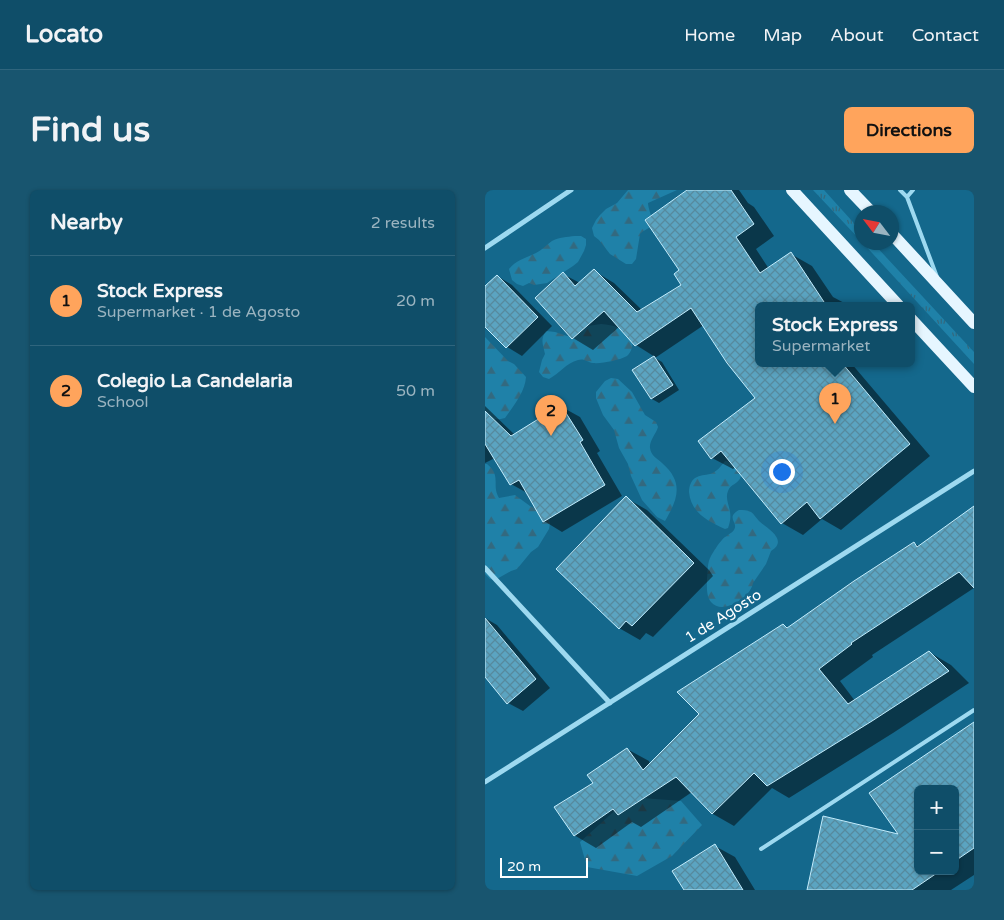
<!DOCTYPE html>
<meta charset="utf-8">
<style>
:root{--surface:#0f4e69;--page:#18556f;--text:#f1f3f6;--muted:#9bb4c0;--line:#2f657d;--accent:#ffa45c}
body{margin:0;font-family:"Varela Round",sans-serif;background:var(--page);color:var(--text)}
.controls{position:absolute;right:15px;bottom:15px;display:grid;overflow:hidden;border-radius:8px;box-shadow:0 1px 4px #0004}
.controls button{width:45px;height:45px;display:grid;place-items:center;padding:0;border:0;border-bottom:1px solid var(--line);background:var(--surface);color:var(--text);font:25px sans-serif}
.compass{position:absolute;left:369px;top:15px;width:45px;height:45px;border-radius:50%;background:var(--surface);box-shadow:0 1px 4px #0004;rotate:302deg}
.scale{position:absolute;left:15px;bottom:12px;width:88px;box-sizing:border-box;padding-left:5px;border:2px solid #fff;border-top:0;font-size:14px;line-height:18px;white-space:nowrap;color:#fff;-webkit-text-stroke:4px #14688c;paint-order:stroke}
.you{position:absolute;left:296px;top:281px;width:18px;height:18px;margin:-12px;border:4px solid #fff;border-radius:50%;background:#1a73e8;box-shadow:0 0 0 8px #1a73e833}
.badge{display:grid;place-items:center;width:32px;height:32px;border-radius:50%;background:var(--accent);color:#111;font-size:16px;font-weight:700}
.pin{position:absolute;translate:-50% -41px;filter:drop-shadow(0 1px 2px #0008)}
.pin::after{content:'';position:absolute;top:26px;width:18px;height:15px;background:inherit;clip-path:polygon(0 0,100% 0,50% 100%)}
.popup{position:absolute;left:270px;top:112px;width:160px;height:65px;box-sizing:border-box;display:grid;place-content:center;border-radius:8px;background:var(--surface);filter:drop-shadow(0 1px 4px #0005);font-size:16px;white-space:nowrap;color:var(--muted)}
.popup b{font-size:19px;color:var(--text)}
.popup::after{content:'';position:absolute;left:50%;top:100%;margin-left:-10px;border:10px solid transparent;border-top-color:var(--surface)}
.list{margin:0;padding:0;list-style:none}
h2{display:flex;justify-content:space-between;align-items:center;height:65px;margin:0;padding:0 20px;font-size:21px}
h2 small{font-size:16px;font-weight:400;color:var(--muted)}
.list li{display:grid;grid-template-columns:32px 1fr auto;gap:15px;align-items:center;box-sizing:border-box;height:90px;padding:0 20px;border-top:1px solid var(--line)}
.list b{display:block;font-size:19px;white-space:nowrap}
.list p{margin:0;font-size:16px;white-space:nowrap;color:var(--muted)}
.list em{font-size:16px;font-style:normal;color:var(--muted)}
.map{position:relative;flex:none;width:489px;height:700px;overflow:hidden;border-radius:8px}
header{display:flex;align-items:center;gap:30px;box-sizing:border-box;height:70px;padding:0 25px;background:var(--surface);border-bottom:1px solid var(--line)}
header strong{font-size:24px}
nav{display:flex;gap:28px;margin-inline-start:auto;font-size:18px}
.intro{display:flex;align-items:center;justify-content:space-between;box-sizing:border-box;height:120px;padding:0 30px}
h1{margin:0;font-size:35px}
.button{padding:12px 22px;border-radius:8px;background:var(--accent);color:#111;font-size:18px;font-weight:700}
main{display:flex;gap:30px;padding:0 30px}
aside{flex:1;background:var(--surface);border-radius:8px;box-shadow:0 1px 4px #0004}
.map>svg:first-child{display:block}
</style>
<header>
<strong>Locato</strong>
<nav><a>Home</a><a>Map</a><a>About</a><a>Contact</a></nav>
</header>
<div class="intro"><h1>Find us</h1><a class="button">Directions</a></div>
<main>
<aside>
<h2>Nearby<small>2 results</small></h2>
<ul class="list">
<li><span class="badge">1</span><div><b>Stock Express</b><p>Supermarket · 1 de Agosto</p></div><em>20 m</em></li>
<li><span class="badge">2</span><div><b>Colegio La Candelaria</b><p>School</p></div><em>50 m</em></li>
</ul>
</aside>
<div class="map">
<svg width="489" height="700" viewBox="0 0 489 700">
<defs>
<pattern id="grass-tufts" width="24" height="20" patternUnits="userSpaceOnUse" patternTransform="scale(1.25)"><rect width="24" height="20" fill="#1f81a8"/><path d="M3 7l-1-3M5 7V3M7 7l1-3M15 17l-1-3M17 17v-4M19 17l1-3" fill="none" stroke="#33697f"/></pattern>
<pattern id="forest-firs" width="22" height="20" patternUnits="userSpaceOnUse" patternTransform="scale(1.25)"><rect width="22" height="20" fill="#1f81a8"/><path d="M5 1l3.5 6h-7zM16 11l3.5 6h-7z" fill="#33697f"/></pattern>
<pattern id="building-cross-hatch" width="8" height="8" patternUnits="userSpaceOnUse" patternTransform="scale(1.25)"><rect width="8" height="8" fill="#5ba4c1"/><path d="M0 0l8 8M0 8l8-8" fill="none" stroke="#568a9e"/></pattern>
</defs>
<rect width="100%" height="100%" fill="#14688c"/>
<!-- grass -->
<path fill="url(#grass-tufts)" d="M 328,0 L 339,0 L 376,41 L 377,52 Z
M 377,52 L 388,53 L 489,162 L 489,174 Z"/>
<!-- forest -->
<path fill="url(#forest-firs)" d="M 143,0 L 192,0 L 163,13 C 163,20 170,31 165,37 C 163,39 157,41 155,44 L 151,69 L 147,74 L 141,74 L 125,64 L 114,50 L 109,46 L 107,38 L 111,30 L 115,25 L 121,19 L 132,13 Z
M 90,46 L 96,46 L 101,49 L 101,55 L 99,61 L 93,72 L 88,76 L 62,93 L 49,95 L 44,93 L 38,96 L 32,94 L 27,90 L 24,79 C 31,70 41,68 51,63 C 57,60 61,55 67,51 C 74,47 82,47 90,46 Z
M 116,134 C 128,135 141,138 148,148 C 148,154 147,162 142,166 C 135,170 116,174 108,173 C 102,172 99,168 93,170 C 81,173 75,183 64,189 L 58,187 L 54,182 L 57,170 L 60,164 C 58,154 55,150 61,141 L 70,142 L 82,146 L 88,146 L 103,136 Z
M 0,147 L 23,171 L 29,174 L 41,187 C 40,202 29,215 20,228 C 12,230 8,230 0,225 Z
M 126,188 L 133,189 L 147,202 L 160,225 L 171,232 L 173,237 C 171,244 164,251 165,258 C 166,266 172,268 177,273 C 199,292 193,309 180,331 L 172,327 L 157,310 L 146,286 L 143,274 L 134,258 L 129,240 L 118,225 L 113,213 L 111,208 L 111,202 L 120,191 Z
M 240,271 L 243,271 C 248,274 257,279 256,286 C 254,294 245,294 243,301 C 240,308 244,315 245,322 C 246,328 245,332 243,338 L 240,339 C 223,331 206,323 204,302 C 204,296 206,291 210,288 C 215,285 220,285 225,284 C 232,282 236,276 240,271 Z
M 0,274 L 2,274 C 17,286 6,295 14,308 L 30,305 L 45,316 L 53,320 L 64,330 L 65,333 L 64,339 L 53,357 L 46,362 L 32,379 L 26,381 L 10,390 L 5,389 L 0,384 Z
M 254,320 C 258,320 262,320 266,322 C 269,324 271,328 274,331 C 282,338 304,350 286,361 L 281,374 L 268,393 C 266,407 238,426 226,412 C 221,406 222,396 222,389 C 223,381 222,373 226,366 C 229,361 233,354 237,350 C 240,346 246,344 249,340 C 254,332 240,328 254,320 Z
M 145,607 L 196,611 L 217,635 L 187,666 L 152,686 L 102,677 L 95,652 Z"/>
<!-- shadow -->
<path fill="#0007" fill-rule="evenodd" d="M 205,0 L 254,0 L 263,13 L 269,17 L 289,46 L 271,59 L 284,79 L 306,64 L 327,76 L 348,107 L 363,115 L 274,115 L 274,173 L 366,173 L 445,266 L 356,340 L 337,329 L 318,345 L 297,333 L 251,277 L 248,279 L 227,268 L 272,208 L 219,135 L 170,168 L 177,172 L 194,200 L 174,213 L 167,209 L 149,180 L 170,167 L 151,155 L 134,137 L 108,160 L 88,148 L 52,108 L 78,84 L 95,93 L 109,81 L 129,93 L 157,120 L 198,95 L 196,81 Z
M 12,86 L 27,95 L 67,136 L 37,166 L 22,157 L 0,135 L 0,98 Z
M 0,216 L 30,245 L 77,217 L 95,227 L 115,261 L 112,263 L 137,306 L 77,342 L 59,331 L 44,304 L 26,294 L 10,268 L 0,273 Z
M 141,308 L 162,320 L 224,380 L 228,386 L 168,447 L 161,443 L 155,450 L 134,438 Z
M 489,318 L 489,398 L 387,465 L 388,467 L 355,491 L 370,511 L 444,462 L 466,475 L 484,493 L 408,543 L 304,608 L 287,598 L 249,636 L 228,624 L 207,602 L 156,637 L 147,632 L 111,658 L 89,645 L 110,593 L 142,559 L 164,571 L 165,574 L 216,524 L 298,435 L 304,438 L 429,353 L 435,357 Z
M 0,428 L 12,435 L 65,498 L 38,521 L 23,513 L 0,485 Z
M 489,533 L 489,685 L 466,700 L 323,700 L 416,646 L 386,603 ZM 433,599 L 470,599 L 470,681 L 433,681 Z
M 230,656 L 250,667 L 270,700 L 201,700 Z"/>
<!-- building -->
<path fill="url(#building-cross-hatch)" stroke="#c3ecfc" d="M 202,0 L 246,0 L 269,34 L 251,47 L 275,83 L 306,62 L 341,115 L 274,115 L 274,173 L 357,173 L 425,254 L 335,329 L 322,312 L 296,334 L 236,261 L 226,269 L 213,251 L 270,208 L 242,173 L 206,118 L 150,156 L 119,121 L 87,149 L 50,108 L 78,82 L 90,96 L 109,79 L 152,122 L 196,95 L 189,84 L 194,80 L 160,30 Z
M 12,85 L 53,127 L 21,158 L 0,137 L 0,96 Z
M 169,166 L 188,195 L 166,209 L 147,180 Z
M 76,215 L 98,250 L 95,252 L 120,295 L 58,332 L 34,290 L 25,295 L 0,254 L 0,221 L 26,246 Z
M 141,306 L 203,367 L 209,373 L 147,436 L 141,431 L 134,439 L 71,379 Z
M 489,316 L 489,398 L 474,382 L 366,453 L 367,454 L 334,479 L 363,514 L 444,461 L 464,481 L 387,531 L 282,596 L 269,583 L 227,624 L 191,587 L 133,625 L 128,619 L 89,646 L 69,617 L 108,593 L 102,585 L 142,558 L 158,580 L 214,524 L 192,502 L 298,434 L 302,438 L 369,391 L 429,352 L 432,357 Z
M 0,428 L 51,489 L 22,514 L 0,487 Z
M 489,532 L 489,658 L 470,671 L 470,599 L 433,599 L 433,681 L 455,681 L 427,700 L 322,700 L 338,626 L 413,644 L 384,603 Z
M 230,654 L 258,700 L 199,700 L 187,681 Z"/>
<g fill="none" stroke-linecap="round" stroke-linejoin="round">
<!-- service -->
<path stroke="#9dd9f0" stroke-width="4" d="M 415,0 L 422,7
M 428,0 L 422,7 L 452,87
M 276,659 L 489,520"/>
<!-- minor -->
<path stroke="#9dd9f0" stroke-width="5" d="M 0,58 L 86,0
M 0,378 L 125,513
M 0,592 L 489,281"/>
<!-- primary -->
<path stroke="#e6f6ff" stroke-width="12" d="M 307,0 L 413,115
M 365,0 L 386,22
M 407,44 L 489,133
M 426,129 L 489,197"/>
</g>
<g text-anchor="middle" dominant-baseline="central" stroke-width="5" stroke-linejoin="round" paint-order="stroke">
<!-- street labels -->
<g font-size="15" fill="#fff" stroke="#14688c">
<text transform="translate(238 426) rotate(-32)">1 de Agosto</text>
</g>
</g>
</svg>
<div class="controls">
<button>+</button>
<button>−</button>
</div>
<svg class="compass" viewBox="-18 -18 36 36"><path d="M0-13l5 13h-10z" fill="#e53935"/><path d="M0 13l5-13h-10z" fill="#9bb4c0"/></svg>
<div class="scale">20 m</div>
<div class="you"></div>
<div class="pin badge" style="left:350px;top:234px">1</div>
<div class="popup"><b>Stock Express</b>Supermarket</div>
<div class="pin badge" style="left:66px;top:246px">2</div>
</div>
</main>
